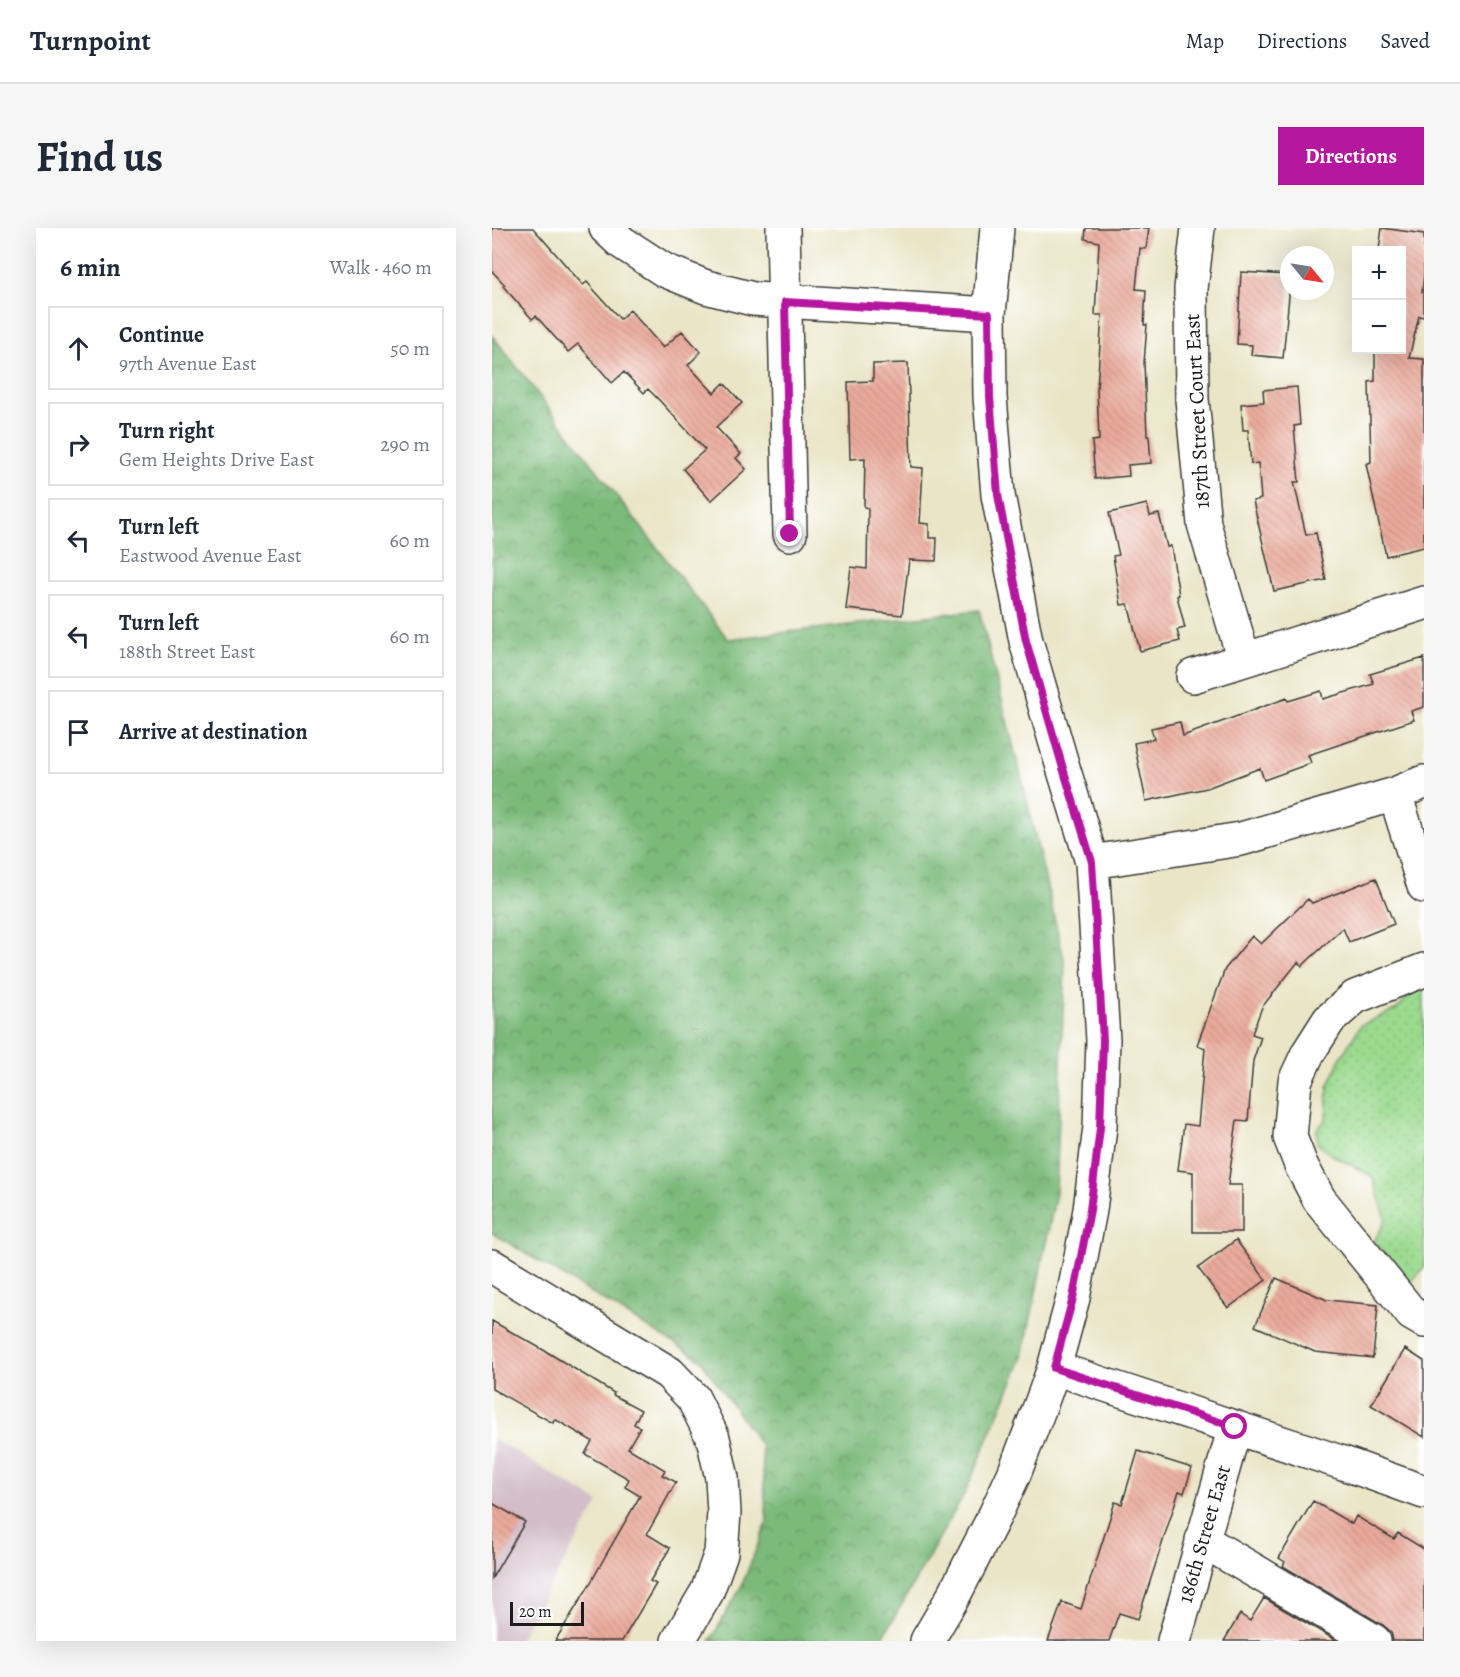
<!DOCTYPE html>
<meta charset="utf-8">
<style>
:root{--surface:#fff;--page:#f6f6f7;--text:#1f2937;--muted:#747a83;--line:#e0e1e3;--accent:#b5179e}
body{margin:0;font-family:Alegreya,serif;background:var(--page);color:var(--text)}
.controls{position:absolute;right:18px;top:18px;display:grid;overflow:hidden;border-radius:0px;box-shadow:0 6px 24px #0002}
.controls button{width:54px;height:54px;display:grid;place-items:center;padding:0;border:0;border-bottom:2px solid var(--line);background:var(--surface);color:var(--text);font:30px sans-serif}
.compass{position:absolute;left:788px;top:18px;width:54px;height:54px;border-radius:50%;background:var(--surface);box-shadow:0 6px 24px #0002;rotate:120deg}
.scale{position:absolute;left:18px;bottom:15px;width:74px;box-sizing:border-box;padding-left:6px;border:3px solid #1c1c1c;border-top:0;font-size:16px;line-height:21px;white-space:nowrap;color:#1c1c1c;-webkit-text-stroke:4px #fff;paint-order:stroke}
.stop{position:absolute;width:18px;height:18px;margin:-14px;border:4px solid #b5179e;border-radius:50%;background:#fff}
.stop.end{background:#b5179e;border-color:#fff;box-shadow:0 2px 6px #0008}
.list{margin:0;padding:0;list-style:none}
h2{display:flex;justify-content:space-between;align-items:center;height:78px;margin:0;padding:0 24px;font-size:26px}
h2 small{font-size:20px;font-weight:400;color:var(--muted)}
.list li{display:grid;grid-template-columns:39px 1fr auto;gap:18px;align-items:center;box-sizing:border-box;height:84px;margin:0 12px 12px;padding:0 12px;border:2px solid var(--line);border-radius:0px}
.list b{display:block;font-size:22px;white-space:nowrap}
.list p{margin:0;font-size:20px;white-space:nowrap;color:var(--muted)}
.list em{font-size:20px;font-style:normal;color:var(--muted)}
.icon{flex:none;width:33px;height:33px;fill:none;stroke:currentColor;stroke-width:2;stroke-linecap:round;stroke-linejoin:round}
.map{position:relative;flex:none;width:932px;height:1413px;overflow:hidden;border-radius:0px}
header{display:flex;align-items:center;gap:36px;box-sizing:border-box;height:84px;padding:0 30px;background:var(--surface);border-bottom:2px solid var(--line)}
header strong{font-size:28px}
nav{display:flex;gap:33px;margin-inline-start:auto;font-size:21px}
.intro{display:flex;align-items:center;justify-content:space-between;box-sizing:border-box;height:144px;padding:0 36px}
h1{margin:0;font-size:42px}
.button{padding:15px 27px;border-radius:0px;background:var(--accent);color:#fff;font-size:21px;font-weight:700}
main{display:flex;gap:36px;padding:0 36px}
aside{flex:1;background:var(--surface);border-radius:0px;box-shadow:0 6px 24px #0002}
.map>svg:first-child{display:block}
</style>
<header>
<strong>Turnpoint</strong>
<nav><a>Map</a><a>Directions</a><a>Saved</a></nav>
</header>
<div class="intro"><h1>Find us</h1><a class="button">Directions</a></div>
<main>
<aside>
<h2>6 min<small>Walk · 460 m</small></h2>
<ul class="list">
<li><svg class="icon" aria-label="ahead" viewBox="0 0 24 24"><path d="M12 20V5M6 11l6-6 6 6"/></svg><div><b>Continue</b><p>97th Avenue East</p></div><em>50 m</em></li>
<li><svg class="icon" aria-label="right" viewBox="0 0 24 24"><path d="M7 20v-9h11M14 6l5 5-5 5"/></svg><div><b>Turn right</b><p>Gem Heights Drive East</p></div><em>290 m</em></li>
<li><svg class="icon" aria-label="left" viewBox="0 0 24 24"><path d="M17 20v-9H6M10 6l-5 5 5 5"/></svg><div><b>Turn left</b><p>Eastwood Avenue East</p></div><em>60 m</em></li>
<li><svg class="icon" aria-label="left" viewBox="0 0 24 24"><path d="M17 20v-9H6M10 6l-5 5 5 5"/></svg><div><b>Turn left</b><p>188th Street East</p></div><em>60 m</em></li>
<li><svg class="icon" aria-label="arrive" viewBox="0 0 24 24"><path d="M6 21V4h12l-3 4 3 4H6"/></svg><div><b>Arrive at destination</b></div></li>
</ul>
</aside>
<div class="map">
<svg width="932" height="1413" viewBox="0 0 932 1413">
<defs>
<pattern id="grass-dots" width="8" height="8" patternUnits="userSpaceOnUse" patternTransform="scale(1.5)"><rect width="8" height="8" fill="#9bda8f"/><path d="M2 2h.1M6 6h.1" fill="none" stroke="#85ba7b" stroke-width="1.8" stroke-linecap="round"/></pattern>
<pattern id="forest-crowns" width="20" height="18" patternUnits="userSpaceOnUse" patternTransform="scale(1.5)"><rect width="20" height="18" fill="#7cba7a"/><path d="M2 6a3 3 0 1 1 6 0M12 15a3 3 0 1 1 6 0" fill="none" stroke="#659663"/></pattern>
<pattern id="building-back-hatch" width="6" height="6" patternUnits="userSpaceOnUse" patternTransform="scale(1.5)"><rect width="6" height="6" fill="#eaaa9b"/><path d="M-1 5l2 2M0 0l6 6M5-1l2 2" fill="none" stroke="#c89285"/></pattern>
</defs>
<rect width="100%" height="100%" fill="#fff"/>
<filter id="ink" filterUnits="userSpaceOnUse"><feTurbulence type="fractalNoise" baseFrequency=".0167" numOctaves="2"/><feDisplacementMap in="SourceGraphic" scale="12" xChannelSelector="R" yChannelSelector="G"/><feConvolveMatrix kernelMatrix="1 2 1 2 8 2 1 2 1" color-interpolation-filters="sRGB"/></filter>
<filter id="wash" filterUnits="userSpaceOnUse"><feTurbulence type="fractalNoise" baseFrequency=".008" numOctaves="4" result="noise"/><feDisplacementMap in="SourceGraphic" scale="24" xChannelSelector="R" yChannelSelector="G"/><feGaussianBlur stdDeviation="1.35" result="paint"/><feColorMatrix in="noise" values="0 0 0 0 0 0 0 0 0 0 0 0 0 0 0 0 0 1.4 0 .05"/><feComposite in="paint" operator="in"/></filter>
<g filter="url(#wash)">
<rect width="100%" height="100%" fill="#eae5c7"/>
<!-- industrial -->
<path fill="#d2bdc8" d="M 0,1210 L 107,1274 L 26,1413 L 0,1413 Z"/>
<!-- grass -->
<path fill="url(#grass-dots)" stroke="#5c7b56" stroke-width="1.5" d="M 922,762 L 932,762 L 932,1040 L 915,1058 L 882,1014 L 894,991 L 880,948 L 838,926 L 825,915 L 825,901 L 834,892 L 836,859 L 849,829 L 869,797 L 905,781 Z"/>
<!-- forest -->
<path fill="url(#forest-crowns)" stroke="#4c6b4b" stroke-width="1.5" d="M 0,107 L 236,411 L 487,382 L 531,556 L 573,735 L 564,965 L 531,1129 L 474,1263 L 389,1413 L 218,1413 L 249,1359 L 275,1294 L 269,1218 L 208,1131 L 0,1005 Z"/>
<g id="blocks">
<!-- building -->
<path fill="url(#building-back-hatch)" d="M 0,0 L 41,0 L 91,57 L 95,54 L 128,91 L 138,82 L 171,120 L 190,103 L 209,124 L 196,137 L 222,165 L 232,155 L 250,175 L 224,199 L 249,226 L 244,230 L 254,241 L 219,273 L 191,241 L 213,222 L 167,172 L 156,161 L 152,165 L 132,144 L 120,155 L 86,116 L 76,124 L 44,88 L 40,91 L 11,58 L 13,57 L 0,43 Z
M 594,0 L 657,0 L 654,21 L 648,20 L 644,61 L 654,62 L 652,97 L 655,97 L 652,135 L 655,208 L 657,208 L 659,235 L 636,237 L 637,248 L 603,251 L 600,213 L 607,212 L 605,161 L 610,87 L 603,87 L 607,14 L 593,11 Z
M 890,0 L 932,6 L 932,46 L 930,64 L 932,64 L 932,89 L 927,88 L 917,130 L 932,131 L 932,319 L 894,328 L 874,236 L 879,234 L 877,154 L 883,153 L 883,122 L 909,122 L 909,22 L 887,22 Z
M 749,44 L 797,47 L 797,68 L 791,130 L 759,127 L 760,117 L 745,116 Z
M 416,135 L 419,239 L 431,240 L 428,295 L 437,296 L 437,310 L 445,310 L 444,333 L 417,332 L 410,387 L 354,381 L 359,339 L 375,341 L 376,280 L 372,279 L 373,230 L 358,231 L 356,154 L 381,153 L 381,136 Z
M 805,159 L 808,197 L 802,198 L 807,254 L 802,254 L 814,307 L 824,305 L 834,352 L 782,363 L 761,273 L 769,271 L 766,235 L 759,236 L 756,202 L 751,202 L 749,176 L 772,174 L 771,162 Z
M 655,276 L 658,288 L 667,286 L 675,319 L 679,318 L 687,367 L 685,368 L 693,400 L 685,402 L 688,413 L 648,423 L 636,376 L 629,377 L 621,328 L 627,327 L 617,285 Z
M 932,430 L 932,479 L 919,483 L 922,492 L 816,527 L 819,535 L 772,552 L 768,540 L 715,560 L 654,573 L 642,515 L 662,511 L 659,500 L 688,494 L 691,508 L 795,470 L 796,473 L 829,463 L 831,471 L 882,456 L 878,446 Z
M 884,650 L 902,696 L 857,714 L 851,700 L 810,738 L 806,734 L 770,779 L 760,806 L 769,809 L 761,833 L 756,893 L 745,892 L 736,957 L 750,957 L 750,1004 L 701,1004 L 701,944 L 686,942 L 692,896 L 706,898 L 713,820 L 705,817 L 733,741 L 760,708 L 769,716 L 816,671 L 820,675 Z
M 744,1012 L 774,1052 L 736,1080 L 706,1040 Z
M 784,1050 L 835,1072 L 886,1077 L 881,1130 L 823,1124 L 763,1098 Z
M 0,1093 L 55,1124 L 122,1165 L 121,1167 L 149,1182 L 142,1196 L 148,1199 L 136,1220 L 173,1242 L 170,1247 L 184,1254 L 155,1306 L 178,1320 L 158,1353 L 164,1356 L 130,1413 L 63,1413 L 98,1356 L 115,1325 L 148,1268 L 133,1259 L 137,1251 L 93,1226 L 100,1213 L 63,1191 L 61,1195 L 0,1161 Z
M 913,1121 L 932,1133 L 932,1209 L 879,1177 Z
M 646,1223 L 700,1240 L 692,1265 L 687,1263 L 646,1391 L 627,1385 L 617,1413 L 556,1413 L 570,1374 L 589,1381 L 623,1274 L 630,1276 Z
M 821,1273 L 860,1296 L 864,1288 L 902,1311 L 906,1305 L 932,1321 L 932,1413 L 901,1413 L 899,1404 L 891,1397 L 791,1338 L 793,1334 L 787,1330 Z
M 0,1275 L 33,1294 L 0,1350 Z
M 772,1370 L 845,1413 L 732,1413 L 748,1386 L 758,1393 Z"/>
</g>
</g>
<g filter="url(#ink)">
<use href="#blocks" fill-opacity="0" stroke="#3b3a36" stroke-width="1.5"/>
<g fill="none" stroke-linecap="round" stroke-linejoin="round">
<!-- minor casing -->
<g stroke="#3b3a36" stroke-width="36">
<path id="minor" d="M 114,0 L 129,14 L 172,42 L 214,59 L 261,71 L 497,86
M 291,0 L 298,306
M 706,0 L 699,61 L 700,171 L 712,296 L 752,432
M 701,448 L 932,375
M 903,566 L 932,658
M 600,634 L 749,611 L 903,566 L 932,554
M 932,742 L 863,769 L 837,792 L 816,825 L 803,853 L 798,909 L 809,937 L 827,971 L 920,1086 L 932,1093
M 0,1038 L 177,1145 L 201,1170 L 221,1210 L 230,1250 L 232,1285 L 229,1325 L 215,1364 L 186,1413
M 562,1140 L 851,1235 L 932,1264
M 710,1312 L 882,1413
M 435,1413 L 461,1369 L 503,1287 L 522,1246 L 549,1176 L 562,1140 L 581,1070 L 598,982 L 608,899 L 611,812 L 600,634 L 570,536 L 534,413 L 506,267 L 498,169 L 497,86 L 505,0
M 682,1413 L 743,1199"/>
</g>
<!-- minor -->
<use href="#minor" stroke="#fff" stroke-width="33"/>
</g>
</g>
<g fill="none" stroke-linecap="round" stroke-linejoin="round" filter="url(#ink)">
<!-- route -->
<path stroke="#b5179e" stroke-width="8" d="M 298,306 L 293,74 L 497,86 L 498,169 L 506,267 L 534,413 L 570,537 L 600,634 L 611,812 L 608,900 L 598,982 L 581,1070 L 562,1140 L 743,1199"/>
</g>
<g text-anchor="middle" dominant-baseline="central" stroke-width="4.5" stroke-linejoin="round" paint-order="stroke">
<!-- street labels -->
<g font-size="21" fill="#1c1c1c" stroke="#fff">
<text transform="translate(705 183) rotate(-93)">187th Street Court East</text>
<text transform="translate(712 1306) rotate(-74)">186th Street East</text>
</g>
</g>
</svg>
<div class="controls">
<button>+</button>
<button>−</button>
</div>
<svg class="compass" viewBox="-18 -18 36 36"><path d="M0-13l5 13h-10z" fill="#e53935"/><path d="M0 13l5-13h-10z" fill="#747a83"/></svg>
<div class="scale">20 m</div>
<div class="stop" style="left:743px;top:1199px"></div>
<div class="stop end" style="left:298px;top:306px"></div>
</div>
</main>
